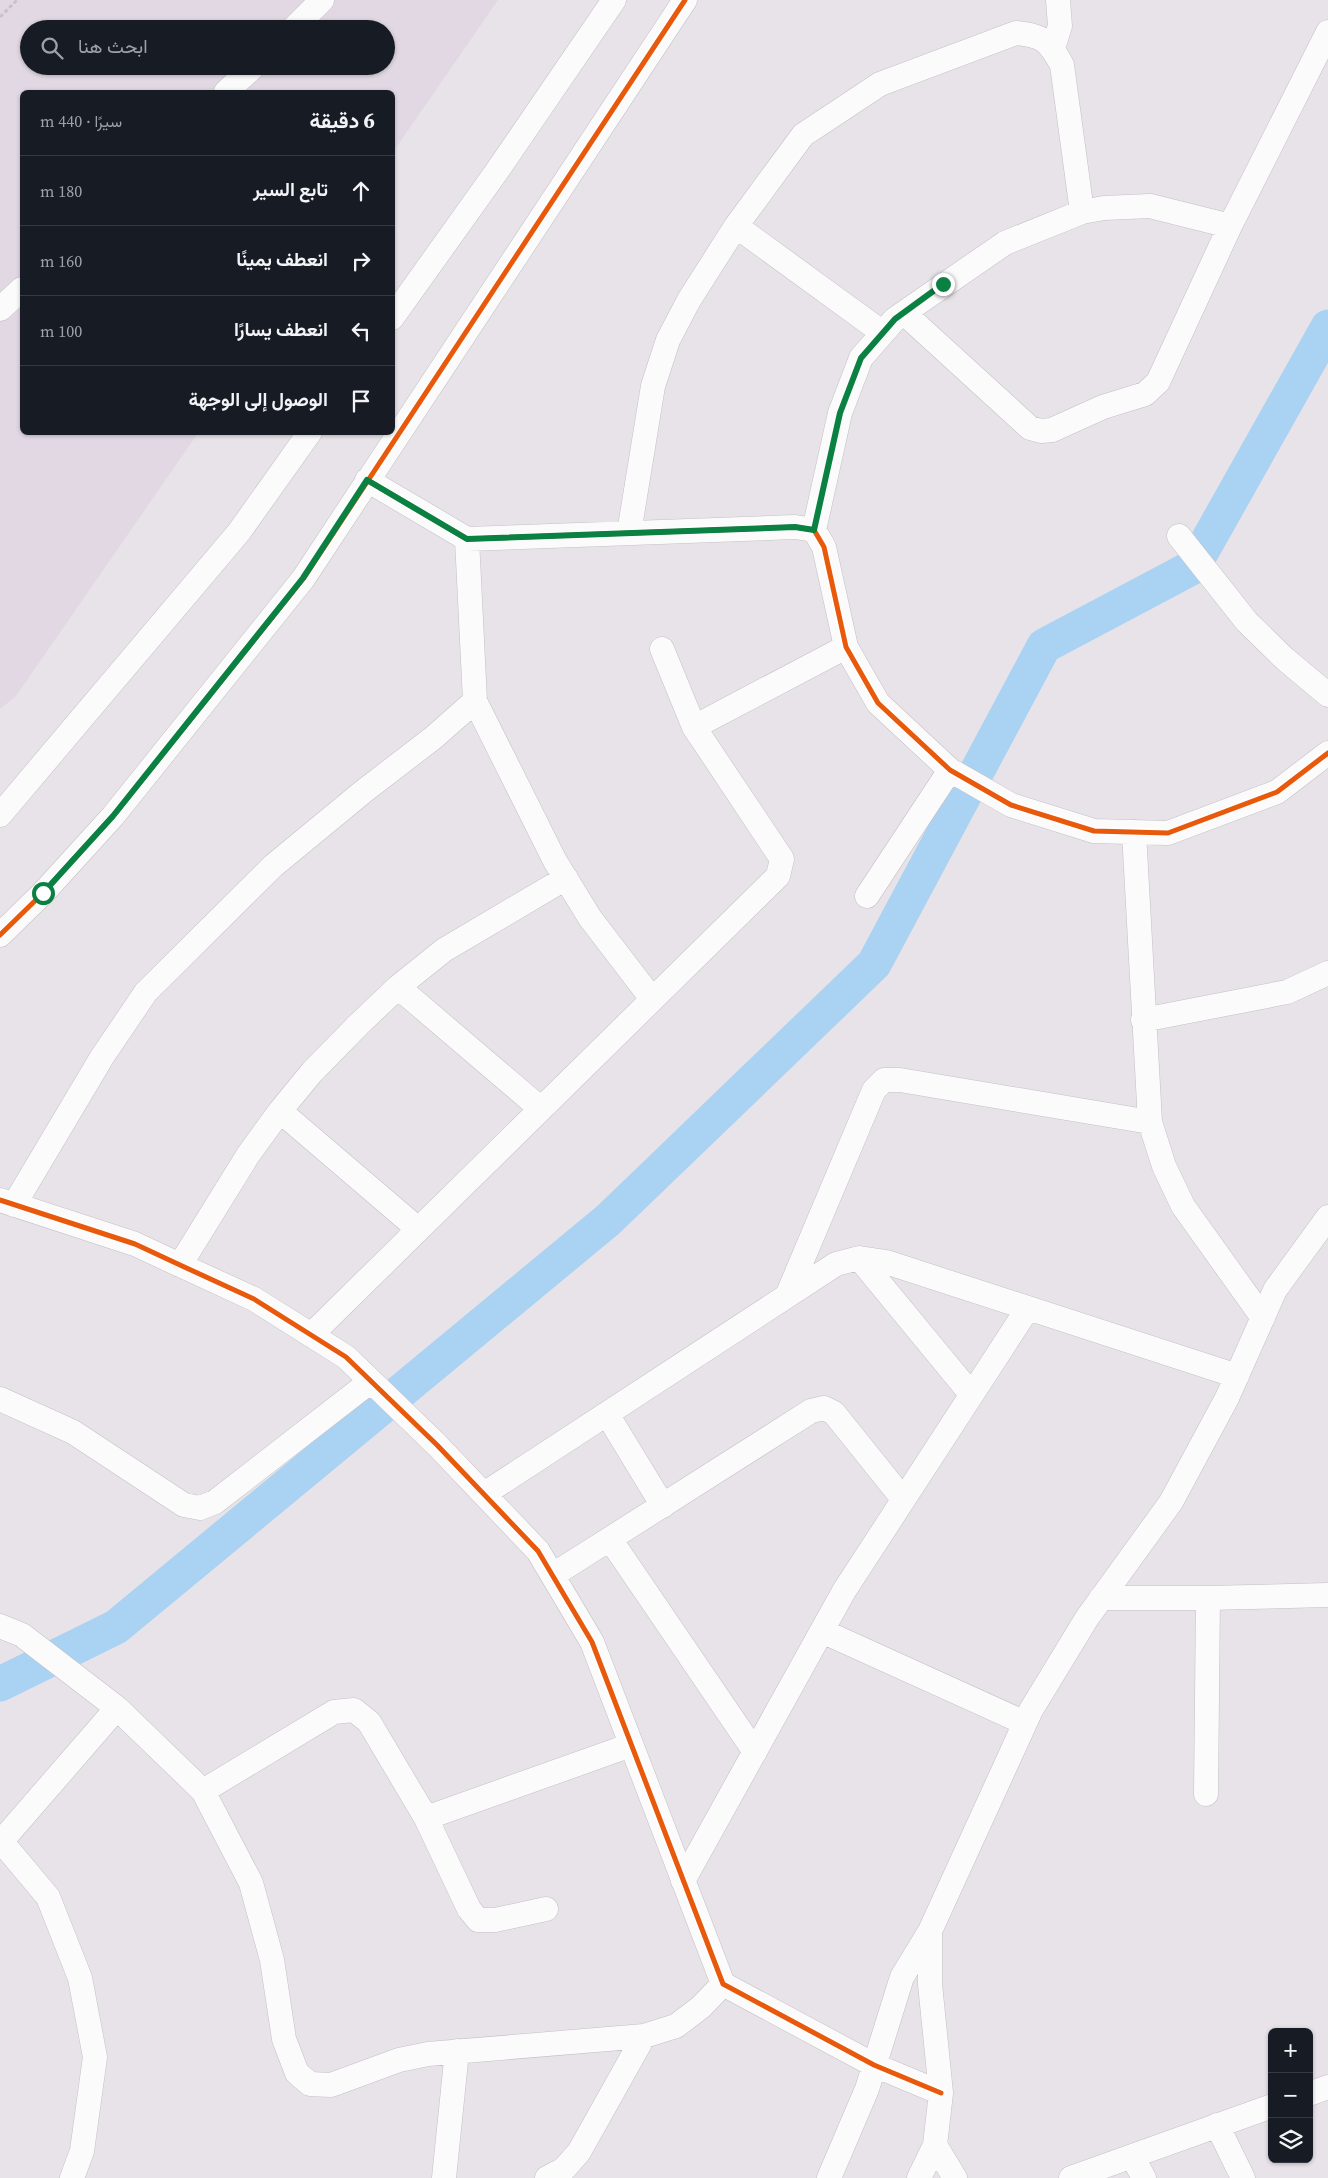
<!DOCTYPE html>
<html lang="ar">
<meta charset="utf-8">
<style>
:root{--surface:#171b24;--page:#242831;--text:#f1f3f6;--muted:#9ea1a6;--line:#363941}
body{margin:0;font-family:"Source Serif 4",Vazirmatn,serif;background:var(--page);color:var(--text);direction:rtl}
.controls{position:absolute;right:15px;bottom:15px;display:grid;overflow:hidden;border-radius:8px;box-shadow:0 1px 4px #0004}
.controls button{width:45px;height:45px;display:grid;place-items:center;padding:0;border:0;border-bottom:1px solid var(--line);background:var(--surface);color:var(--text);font:25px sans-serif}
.stop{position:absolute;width:15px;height:15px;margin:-11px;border:4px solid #0b8043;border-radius:50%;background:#fff}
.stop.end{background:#0b8043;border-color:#fff;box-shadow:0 1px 5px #0008}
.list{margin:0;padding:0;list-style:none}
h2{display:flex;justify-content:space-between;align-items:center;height:65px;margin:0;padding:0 20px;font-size:21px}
h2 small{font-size:16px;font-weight:400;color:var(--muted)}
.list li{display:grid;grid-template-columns:32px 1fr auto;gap:15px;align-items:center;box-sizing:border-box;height:70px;padding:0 20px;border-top:1px solid var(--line)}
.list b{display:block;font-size:19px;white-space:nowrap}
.list em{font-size:16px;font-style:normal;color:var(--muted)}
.icon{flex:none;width:28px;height:28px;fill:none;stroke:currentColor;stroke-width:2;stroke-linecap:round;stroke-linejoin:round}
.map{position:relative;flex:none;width:1328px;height:2178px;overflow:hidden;direction:ltr}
.search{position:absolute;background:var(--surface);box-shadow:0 1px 4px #0004;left:20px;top:20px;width:375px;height:55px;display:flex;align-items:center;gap:12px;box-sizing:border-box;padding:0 18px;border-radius:28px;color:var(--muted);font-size:19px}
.panel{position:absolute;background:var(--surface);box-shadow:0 1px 4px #0004;left:20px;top:90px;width:375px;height:345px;border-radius:8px;direction:rtl}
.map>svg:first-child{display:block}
</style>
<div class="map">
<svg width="1328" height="2178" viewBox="0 0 1328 2178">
<rect width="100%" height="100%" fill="#e7e3e8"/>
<!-- built -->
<path fill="#e1d8e4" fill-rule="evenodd" d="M 0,0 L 498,0 L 393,152 L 392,92 L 22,92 L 22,432 L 198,433 L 16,696 L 0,709 ZM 29,29 L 386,29 L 386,66 L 29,66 Z"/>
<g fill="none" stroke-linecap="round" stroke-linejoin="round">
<!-- river -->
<path stroke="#a9d2f3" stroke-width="35" d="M 0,1684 L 116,1627 L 608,1220 L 874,964 L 1044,646 L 1193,567 L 1328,327"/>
<!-- minor casing -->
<g stroke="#c4c0c5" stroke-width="25">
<path id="minor" d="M 293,29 L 322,0
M 1053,48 L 1060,26 L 1058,0
M 226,92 L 254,66
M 736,226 L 883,333
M 0,309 L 22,289
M 904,313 L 1030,428 L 1041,431 L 1052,430 L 1103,407 L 1145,394 L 1158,382 L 1230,226 L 1328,32
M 392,318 L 497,171 L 614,0
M 367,480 L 467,539 L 795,527 L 814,530 L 824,547 L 846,647 L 878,703 L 950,770 L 1011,805 L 1094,831 L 1168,833 L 1277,792 L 1328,753
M 814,530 L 840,413 L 861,358 L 895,319 L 1005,243 L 1082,212 L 1104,208 L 1150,206 L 1230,226
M 629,533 L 653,386 L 668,340 L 689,300 L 736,226 L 803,135 L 880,84 L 1016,33 C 1044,36 1048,40 1062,65 L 1082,212
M 1179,536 L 1247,622 L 1285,659 L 1328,695
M 475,701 L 555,861 L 590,918 L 652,999
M 694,727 L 846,647
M 0,815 L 239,532 L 310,432
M 1134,832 L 1150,1122 L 1164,1166 L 1183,1206 L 1263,1318
M 867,896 L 950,770
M 0,935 L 43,893 L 113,816 L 303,579 L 685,0
M 398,987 L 541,1109
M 1143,1020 L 1287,992 L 1328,973
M 280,1111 L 418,1229
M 0,1200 L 135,1244 L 180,1265 L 254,1299 L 346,1357 L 437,1445 L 538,1551 L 592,1642 L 723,1984 L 874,2065 L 941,2093
M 14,1205 L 102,1057 L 146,992 L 273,866 L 364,791 L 433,738 L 475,701 L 467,539
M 859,1258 L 971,1394
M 180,1265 L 248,1155 L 280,1111 L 312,1072 L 358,1025 L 398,987 L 444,950 L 566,878
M 787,1296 L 874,1090 L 884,1080 L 900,1080 L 1150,1122
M 311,1335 L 778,876 L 782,859 L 694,727 L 662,649
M 0,1399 L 73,1432 L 184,1505 L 200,1508 L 215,1502 L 371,1381
M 607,1414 L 663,1506
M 484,1494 L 836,1264 L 859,1258 L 886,1262 L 1237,1376
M 610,1539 L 755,1752
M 553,1575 L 811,1411 L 824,1408 L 834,1413 L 903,1499
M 1101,1598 L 1208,1598 L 1328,1595
M 0,1626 L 22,1635 L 117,1708 L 203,1791 L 251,1883 L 272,1960 L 284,2039 L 297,2073 L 310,2084 L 331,2085 L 399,2060 L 428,2054 L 644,2036 L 676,2026 L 701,2007 L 723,1984
M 822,1631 L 1025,1723
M 203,1791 L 334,1712 L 354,1710 L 369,1722 L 426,1818 L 469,1909 L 478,1920 L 495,1920 L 546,1909
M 1206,1794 L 1208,1598
M 426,1818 L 631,1745
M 1,1841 L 48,1897 L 80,1978 L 95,2057 L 82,2151 L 72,2178
M 0,1843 L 117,1708
M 683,1881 L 844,1591 L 1028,1308
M 1309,2094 L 1328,2087
M 1217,2125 L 1243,2178
M 935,2145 L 955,2178
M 1132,2156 L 1144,2178
M 444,2178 L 457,2051
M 547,2178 L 564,2169 L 579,2152 L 644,2036
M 829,2178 L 867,2089 L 902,1977 L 930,1931 L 1031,1710 L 1087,1618 L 1171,1502 L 1227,1398 L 1275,1290 L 1328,1217
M 919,2178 L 935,2145 L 941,2093 L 930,1984 L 930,1931
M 1071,2178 L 1272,2106"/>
</g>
<!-- path -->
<path stroke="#c5c3c5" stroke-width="3" stroke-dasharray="4 2.5" stroke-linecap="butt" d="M 0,17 L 17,0"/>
<!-- minor -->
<use href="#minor" stroke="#fbfbfc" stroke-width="24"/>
<!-- cycleway casing -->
<g stroke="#fff" stroke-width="8">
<path id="cycleway" d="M 367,480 L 467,539 L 795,527 L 814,530 L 824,547 L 846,647 L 878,703 L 950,770 L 1011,805 L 1094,831 L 1168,833 L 1277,792 L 1328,753
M 0,935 L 43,893 L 113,816 L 303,579 L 685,0
M 0,1200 L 135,1244 L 180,1265 L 254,1299 L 346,1357 L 437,1445 L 538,1551 L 592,1642 L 723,1984 L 874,2065 L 941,2093"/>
</g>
<!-- cycleway -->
<use href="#cycleway" stroke="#e8590c" stroke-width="5"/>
</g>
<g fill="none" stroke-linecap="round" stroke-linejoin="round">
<!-- route -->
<path stroke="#0b8043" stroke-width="6" d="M 43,893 L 113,816 L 303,578 L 367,480 L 467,539 L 795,527 L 814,530 L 840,413 L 861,358 L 895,319 L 943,284"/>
</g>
</svg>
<div class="controls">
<button>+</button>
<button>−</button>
<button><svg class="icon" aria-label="layers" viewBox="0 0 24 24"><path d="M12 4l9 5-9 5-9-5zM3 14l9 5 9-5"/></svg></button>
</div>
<div class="stop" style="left:43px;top:893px"></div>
<div class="stop end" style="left:943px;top:284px"></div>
<div class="search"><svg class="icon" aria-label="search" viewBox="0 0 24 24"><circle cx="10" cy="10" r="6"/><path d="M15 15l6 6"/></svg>ابحث هنا</div>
<section class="panel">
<h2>6 دقيقة<small>سيرًا · 440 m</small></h2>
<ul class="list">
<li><svg class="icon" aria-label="ahead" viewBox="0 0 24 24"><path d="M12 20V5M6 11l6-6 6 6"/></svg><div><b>تابع السير</b></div><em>180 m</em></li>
<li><svg class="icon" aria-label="right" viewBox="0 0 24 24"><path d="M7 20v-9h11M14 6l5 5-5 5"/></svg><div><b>انعطف يمينًا</b></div><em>160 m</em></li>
<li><svg class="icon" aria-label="left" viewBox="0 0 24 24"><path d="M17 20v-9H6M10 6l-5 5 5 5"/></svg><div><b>انعطف يسارًا</b></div><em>100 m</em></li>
<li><svg class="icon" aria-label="arrive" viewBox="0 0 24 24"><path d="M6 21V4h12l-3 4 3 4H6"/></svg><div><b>الوصول إلى الوجهة</b></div></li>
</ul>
</section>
</div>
